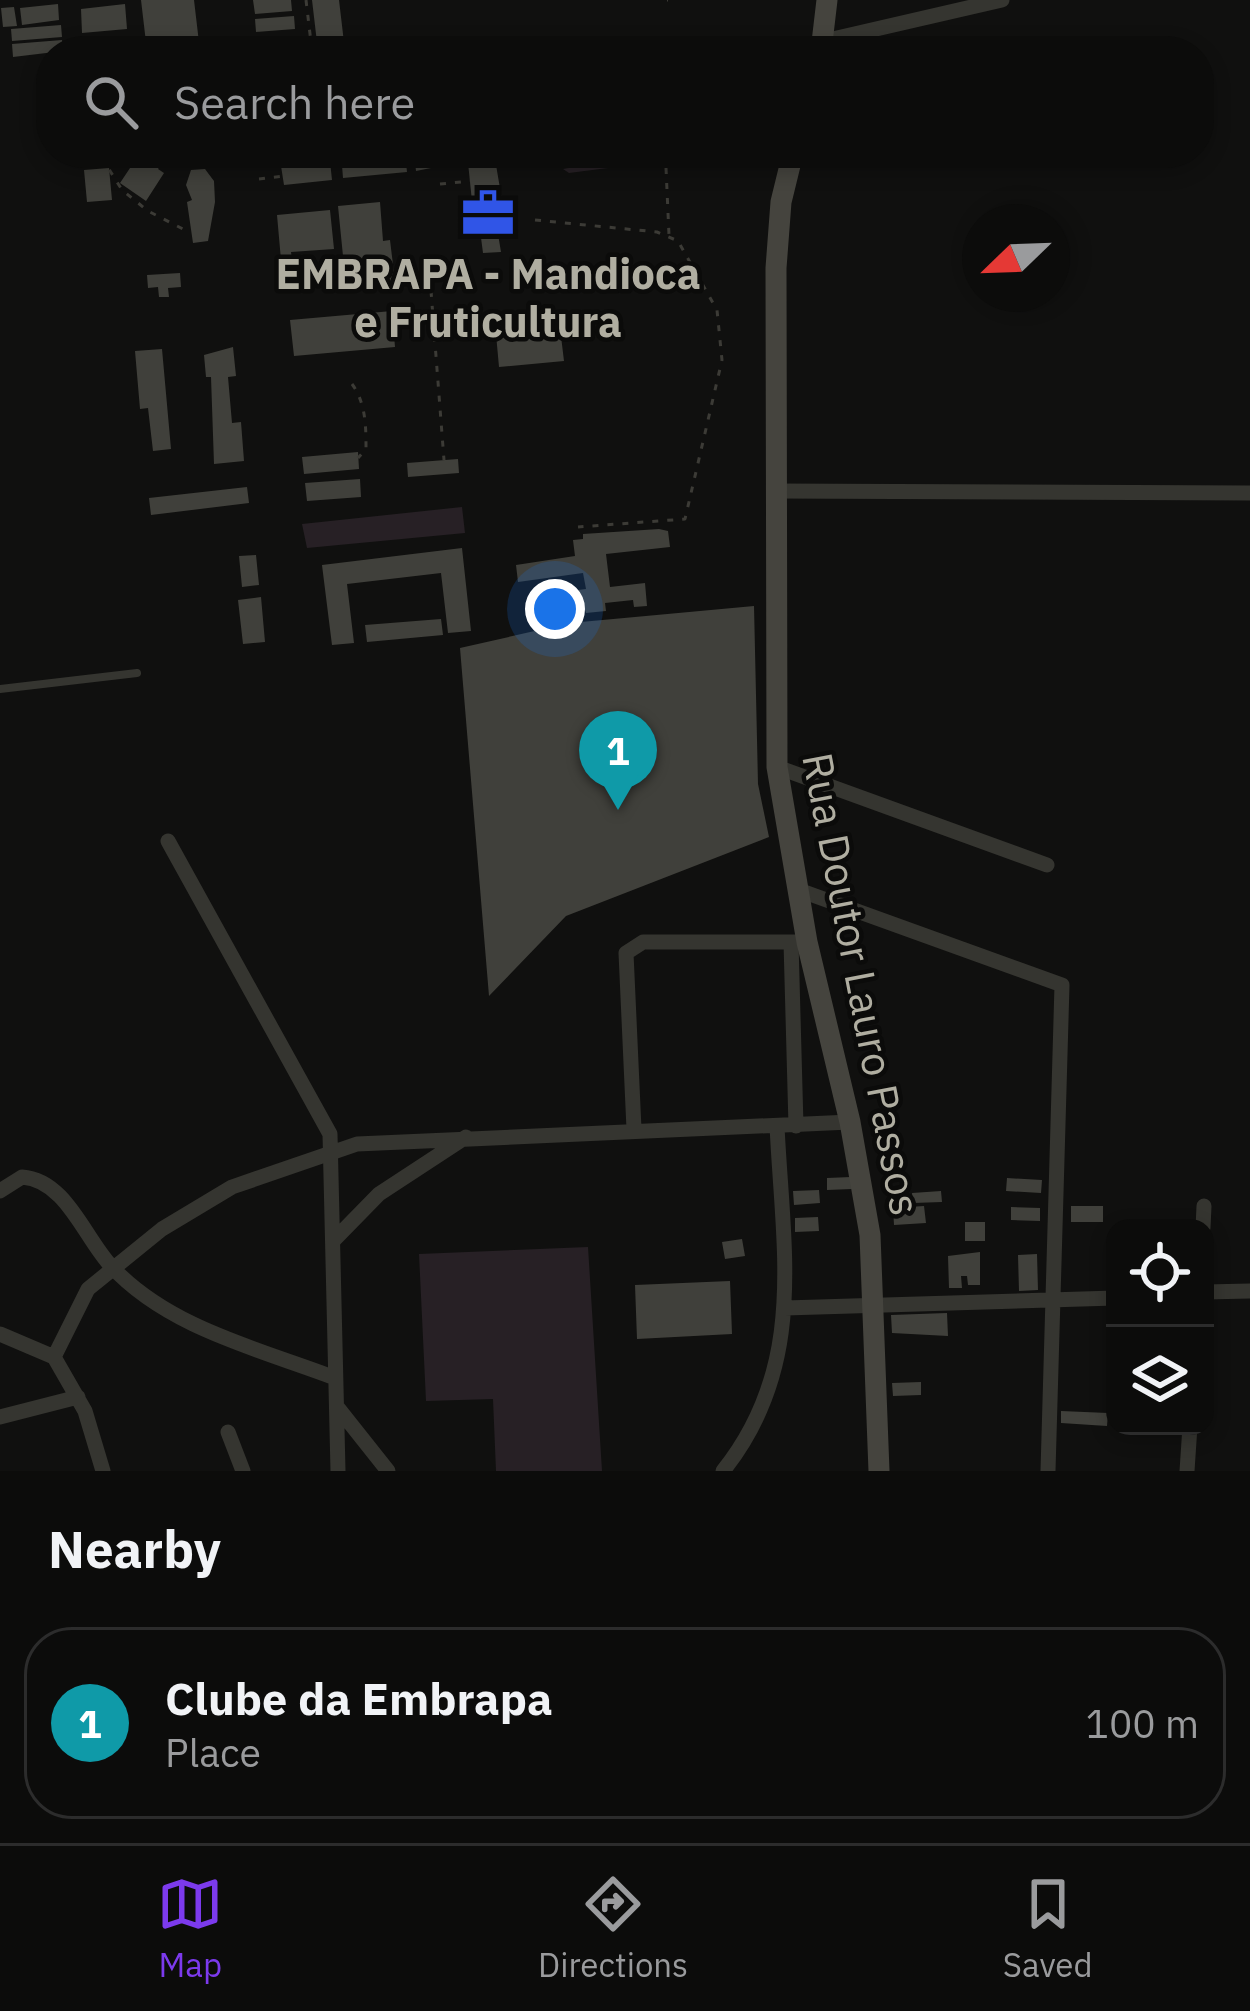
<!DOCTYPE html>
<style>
:root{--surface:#0c0c0b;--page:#151514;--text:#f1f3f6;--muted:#9a9b9d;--line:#2c2c2c;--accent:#7c3aed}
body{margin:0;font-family:"IBM Plex Sans",sans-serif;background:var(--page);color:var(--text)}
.controls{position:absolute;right:36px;bottom:36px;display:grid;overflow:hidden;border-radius:24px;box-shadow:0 6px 18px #0003}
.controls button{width:108px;height:108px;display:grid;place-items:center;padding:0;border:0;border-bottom:3px solid var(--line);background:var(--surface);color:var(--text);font:60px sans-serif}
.compass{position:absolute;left:962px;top:204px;width:108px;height:108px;border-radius:50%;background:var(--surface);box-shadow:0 6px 18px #0003;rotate:247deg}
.you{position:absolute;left:555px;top:609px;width:42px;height:42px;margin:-30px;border:9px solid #fff;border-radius:50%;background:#1a73e8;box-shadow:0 0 0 18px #1a73e833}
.badge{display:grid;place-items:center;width:78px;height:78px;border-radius:50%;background:var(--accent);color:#fff;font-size:39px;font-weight:700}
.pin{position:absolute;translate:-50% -99px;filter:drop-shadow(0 3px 6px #0008)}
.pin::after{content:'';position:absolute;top:63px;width:42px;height:36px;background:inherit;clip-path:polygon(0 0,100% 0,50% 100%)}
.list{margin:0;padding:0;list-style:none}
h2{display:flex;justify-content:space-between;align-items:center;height:156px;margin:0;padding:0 48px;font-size:51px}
h2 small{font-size:39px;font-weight:400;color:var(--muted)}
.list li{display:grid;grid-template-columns:78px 1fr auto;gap:36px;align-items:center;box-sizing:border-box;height:192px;margin:0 24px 24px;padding:0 24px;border:3px solid var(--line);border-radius:48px}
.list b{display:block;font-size:45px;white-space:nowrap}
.list p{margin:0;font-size:39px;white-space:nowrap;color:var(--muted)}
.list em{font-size:39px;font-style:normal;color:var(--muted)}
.icon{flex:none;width:66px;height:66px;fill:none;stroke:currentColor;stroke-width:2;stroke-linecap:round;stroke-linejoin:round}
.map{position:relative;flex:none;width:1250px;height:1471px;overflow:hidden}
.search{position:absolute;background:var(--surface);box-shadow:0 6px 18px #0003;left:36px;right:36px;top:36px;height:132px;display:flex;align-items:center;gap:30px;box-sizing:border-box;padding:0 42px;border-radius:48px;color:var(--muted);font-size:45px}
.sheet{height:372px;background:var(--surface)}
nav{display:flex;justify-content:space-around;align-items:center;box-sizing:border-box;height:168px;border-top:3px solid var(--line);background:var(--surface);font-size:33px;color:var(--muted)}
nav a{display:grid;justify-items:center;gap:6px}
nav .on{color:var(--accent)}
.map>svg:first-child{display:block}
</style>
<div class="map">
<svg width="1250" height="1471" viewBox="0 0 1250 1471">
<rect width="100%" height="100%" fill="#10100f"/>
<!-- green -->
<path fill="#272025" d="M 653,153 L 684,153 L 686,158 L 569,173 L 563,169 Z
M 462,507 L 465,533 L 307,548 L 302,524 Z
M 588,1247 L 602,1471 L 496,1471 L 493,1399 L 426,1401 L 419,1254 Z"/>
<!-- building -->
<path fill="#40403b" d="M 141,0 L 194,0 L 200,51 L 147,51 Z
M 253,0 L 291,0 L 292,11 L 255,14 Z
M 312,0 L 339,0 L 345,51 L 318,51 Z
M 58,4 L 59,20 L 22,25 L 20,8 Z
M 125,4 L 127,29 L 82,33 L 81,9 Z
M 14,7 L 17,26 L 3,27 L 1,8 Z
M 294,16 L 295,29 L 256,32 L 255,19 Z
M 61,25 L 62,37 L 12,41 L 11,29 Z
M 129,38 L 131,51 L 110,51 L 109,41 Z
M 62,40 L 63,51 L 13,57 L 12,44 Z
M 298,40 L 300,51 L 258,51 L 257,43 Z
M 140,153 L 162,163 L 158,169 L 164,173 L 146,201 L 120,183 Z
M 341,153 L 405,153 L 407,172 L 343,178 Z
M 414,153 L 429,153 L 431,168 L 416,171 Z
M 467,153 L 494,153 L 504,212 L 515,210 L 517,225 L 497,228 L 501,252 L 483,253 L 480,230 L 462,232 L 460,212 L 473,211 Z
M 330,161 L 332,180 L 284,185 L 281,166 Z
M 109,168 L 112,200 L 87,202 L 84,170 Z
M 205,169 L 214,181 L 215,202 L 208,241 L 193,243 L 187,202 L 192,200 L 186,185 L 191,170 Z
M 380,202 L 383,241 L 390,240 L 395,281 L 346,286 L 338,206 Z
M 330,210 L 334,249 L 291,252 L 292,259 L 281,260 L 277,215 Z
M 310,263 L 312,289 L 285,292 L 282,265 Z
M 180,273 L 181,287 L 168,288 L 169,297 L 159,297 L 158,287 L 148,288 L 147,275 Z
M 392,311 L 395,347 L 294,356 L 290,320 Z
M 560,328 L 564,361 L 499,367 L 496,334 Z
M 233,347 L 236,376 L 228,377 L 232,423 L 241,422 L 244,461 L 214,464 L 211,377 L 206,377 L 204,355 Z
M 162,349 L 171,449 L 153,451 L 148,408 L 140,409 L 135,351 Z
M 358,452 L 359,469 L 304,474 L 302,457 Z
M 458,459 L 459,473 L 408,477 L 407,463 Z
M 360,479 L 361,497 L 307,501 L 305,483 Z
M 247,487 L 249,503 L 151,515 L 149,498 Z
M 659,529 L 668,531 L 670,547 L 606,554 L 610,587 L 645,583 L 647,606 L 634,607 L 633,600 L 605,603 L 606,611 L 586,613 L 578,590 L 586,589 L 583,573 L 518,582 L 516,565 L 575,556 L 573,540 L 583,539 L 583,534 Z
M 462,548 L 471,631 L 448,633 L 441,573 L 347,584 L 354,643 L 332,645 L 322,565 Z
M 256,555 L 259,585 L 242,587 L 239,556 Z
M 261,597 L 265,642 L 243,644 L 238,600 Z
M 754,606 L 758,784 L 769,837 L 566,916 L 489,996 L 460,648 L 570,623 Z
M 441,619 L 443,635 L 367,642 L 365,625 Z
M 851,1177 L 852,1189 L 827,1190 L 827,1178 Z
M 1007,1178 L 1042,1180 L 1041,1193 L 1006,1191 Z
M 819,1190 L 820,1203 L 794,1205 L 793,1191 Z
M 941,1191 L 942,1202 L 913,1203 L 912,1193 Z
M 924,1206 L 926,1223 L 894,1225 L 893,1208 Z
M 1071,1206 L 1103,1206 L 1103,1222 L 1071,1222 Z
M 1011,1207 L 1040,1208 L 1040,1221 L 1011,1220 Z
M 818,1217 L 819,1231 L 795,1232 L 795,1218 Z
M 965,1222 L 985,1222 L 985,1241 L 965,1241 Z
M 742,1239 L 745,1256 L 725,1259 L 722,1242 Z
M 980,1252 L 980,1285 L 968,1285 L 967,1276 L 961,1276 L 962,1288 L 949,1288 L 948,1256 Z
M 1037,1254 L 1038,1290 L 1019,1291 L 1018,1255 Z
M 730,1281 L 732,1334 L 637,1339 L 635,1285 Z
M 947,1313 L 948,1336 L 892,1333 L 891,1315 Z
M 921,1382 L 921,1395 L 893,1396 L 892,1383 Z
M 1061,1411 L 1108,1413 L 1107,1426 L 1061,1423 Z"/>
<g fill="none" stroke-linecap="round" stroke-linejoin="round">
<!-- path -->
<path stroke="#3c3b36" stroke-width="3" stroke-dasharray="6 9" stroke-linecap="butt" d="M 306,0 L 312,51
M 667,0 L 668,0
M 85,153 L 107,166 L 122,190 L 148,211 L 183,229
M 666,168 L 669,235
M 259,179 L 283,176
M 440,184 L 470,181
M 535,220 L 657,232 L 678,241 L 717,310 L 722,360 L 685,519 L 578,527
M 431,291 L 444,460
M 352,384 C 366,403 366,427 366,449 L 358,458"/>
<!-- service -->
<path stroke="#353530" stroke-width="8" d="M 0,689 L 137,673"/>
<!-- minor -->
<path stroke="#353530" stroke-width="15" d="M 824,41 L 1002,0
M 774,491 L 1250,493
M 777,767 L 1047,865
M 168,841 L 330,1134 L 338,1471
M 796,889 L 1062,985 L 1048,1471
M 791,942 L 796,1126
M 634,1129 L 626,953 L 643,942 L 807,942
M 0,1191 L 22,1177 C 66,1180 84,1237 111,1266 C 168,1328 259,1349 335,1378
M 1203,1228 L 1204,1206
M 334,1240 L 379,1194 L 466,1137
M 1205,1292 L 1250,1291
M 785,1308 L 1115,1298
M 0,1334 L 54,1357
M 54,1357 L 88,1289 L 162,1229 L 232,1187 L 357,1144 L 850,1122
M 54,1357 L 85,1411 L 103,1471
M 338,1408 L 388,1471
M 0,1417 L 78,1397
M 228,1432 L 243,1471
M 723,1471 C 807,1366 783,1252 777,1126
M 1187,1471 L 1190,1426"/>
<!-- secondary -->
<path stroke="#45443e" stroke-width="21" d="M 821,51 L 827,0
M 793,153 L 781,202 L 776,268 L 777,767 L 807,942 L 850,1122 L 870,1235 L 879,1471"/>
</g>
<!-- icons -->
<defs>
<g id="office-bare" transform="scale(4.14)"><path d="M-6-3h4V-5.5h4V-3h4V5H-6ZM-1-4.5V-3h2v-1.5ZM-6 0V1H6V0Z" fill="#3055e7" stroke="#0b0b0a" stroke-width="2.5" paint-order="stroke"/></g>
</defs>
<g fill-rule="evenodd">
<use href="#office-bare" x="488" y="213"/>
</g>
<g text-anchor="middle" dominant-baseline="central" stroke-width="9" stroke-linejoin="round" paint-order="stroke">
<!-- poi labels -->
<g font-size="42" font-weight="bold" fill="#b0aea1" stroke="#0b0b0a">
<text x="488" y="273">EMBRAPA - Mandioca<tspan x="488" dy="48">e Fruticultura</tspan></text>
</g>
<!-- street labels -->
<g font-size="42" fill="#b0aea1" stroke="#0b0b0a">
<text transform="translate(862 984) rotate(79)">Rua Doutor Lauro Passos</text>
</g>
</g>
</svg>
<div class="controls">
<button><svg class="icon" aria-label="locate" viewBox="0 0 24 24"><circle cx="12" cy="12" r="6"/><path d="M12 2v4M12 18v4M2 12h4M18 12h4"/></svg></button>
<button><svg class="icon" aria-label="layers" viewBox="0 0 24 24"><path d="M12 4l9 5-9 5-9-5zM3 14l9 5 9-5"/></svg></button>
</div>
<svg class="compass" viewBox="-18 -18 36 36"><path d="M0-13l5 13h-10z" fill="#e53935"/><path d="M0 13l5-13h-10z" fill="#9a9b9d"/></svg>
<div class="you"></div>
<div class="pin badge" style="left:618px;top:810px;background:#0f9aa8">1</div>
<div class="search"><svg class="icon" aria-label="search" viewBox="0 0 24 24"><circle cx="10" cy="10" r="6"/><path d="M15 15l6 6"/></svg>Search here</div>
</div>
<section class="sheet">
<h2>Nearby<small></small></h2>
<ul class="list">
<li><span class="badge" style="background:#0f9aa8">1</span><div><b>Clube da Embrapa</b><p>Place</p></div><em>100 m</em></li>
</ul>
</section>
<nav>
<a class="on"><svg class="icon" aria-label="map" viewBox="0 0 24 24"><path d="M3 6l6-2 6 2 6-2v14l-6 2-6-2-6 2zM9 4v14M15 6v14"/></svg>Map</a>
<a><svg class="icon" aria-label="directions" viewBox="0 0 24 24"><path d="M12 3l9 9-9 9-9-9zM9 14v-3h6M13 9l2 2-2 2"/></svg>Directions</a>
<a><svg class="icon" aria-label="saved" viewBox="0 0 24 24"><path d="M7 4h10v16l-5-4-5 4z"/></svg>Saved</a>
</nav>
